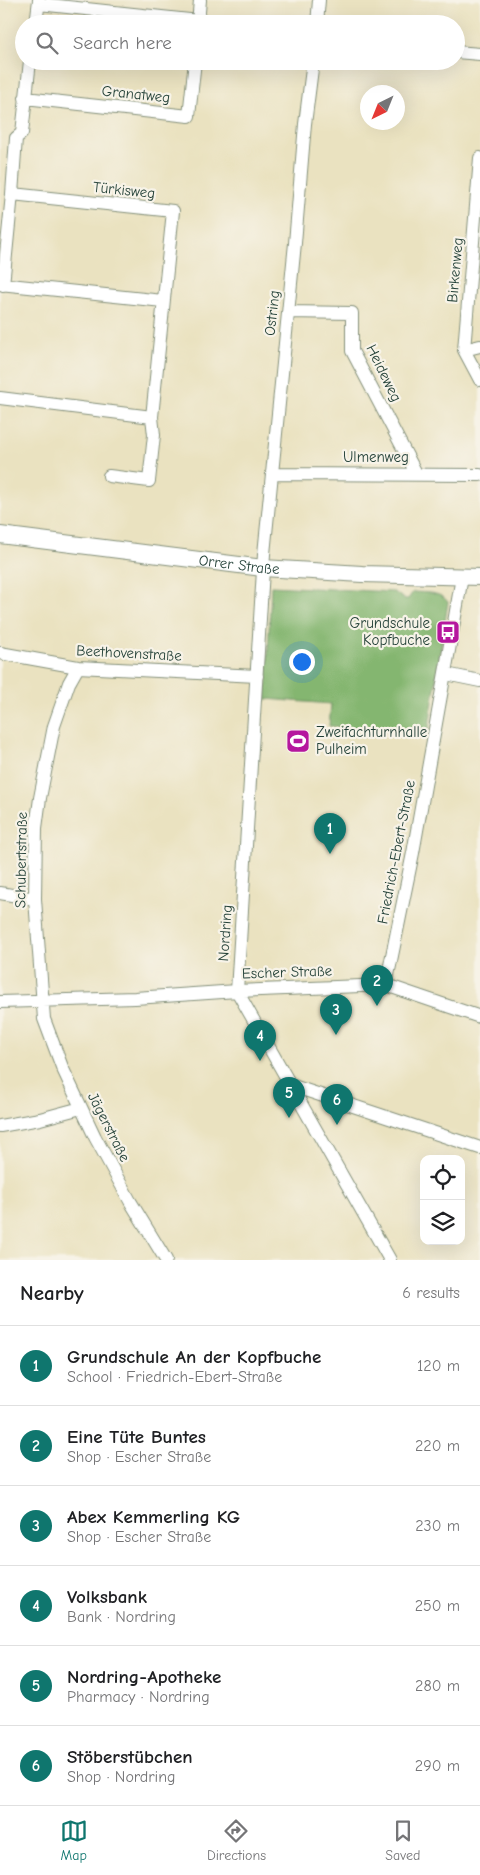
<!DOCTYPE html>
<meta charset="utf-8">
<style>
:root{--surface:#fff;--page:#f2f2f2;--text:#202124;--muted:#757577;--line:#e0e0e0;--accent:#0f766e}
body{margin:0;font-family:"Comic Neue",sans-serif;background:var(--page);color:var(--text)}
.controls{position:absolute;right:15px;bottom:15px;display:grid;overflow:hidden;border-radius:10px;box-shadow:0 5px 20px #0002}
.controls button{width:45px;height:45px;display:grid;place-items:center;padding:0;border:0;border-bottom:1px solid var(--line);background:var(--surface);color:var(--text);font:25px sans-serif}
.compass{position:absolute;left:360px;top:85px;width:45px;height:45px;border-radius:50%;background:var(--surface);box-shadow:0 5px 20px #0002;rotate:223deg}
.you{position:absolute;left:301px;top:661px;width:18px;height:18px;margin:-12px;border:4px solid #fff;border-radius:50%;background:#1a73e8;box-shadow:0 0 0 8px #1a73e833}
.badge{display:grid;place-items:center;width:32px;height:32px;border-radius:50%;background:var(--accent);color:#fff;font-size:16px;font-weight:700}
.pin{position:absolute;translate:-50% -41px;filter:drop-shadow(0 1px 2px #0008)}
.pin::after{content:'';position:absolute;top:26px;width:18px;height:15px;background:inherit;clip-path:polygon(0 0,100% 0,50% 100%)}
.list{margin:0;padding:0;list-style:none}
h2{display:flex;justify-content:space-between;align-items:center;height:65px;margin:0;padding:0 20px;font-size:21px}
h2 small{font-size:16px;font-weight:400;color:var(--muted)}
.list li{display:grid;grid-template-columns:32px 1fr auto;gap:15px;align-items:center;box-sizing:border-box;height:80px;padding:0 20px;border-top:1px solid var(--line)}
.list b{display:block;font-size:19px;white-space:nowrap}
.list p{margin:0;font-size:16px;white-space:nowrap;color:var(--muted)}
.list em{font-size:16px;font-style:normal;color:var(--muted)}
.icon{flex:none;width:28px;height:28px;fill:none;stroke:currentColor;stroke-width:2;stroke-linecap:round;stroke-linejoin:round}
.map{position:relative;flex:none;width:480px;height:1260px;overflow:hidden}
.search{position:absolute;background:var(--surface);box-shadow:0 5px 20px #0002;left:15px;right:15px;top:15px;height:55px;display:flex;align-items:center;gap:12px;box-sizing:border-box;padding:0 18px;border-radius:28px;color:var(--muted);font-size:19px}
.sheet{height:545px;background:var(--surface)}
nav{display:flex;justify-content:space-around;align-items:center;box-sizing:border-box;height:70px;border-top:1px solid var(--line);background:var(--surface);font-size:14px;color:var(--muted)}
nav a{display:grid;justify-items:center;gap:2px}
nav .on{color:var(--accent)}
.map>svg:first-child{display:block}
</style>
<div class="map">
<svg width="480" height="1260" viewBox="0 0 480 1260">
<rect width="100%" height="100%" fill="#f7f3e8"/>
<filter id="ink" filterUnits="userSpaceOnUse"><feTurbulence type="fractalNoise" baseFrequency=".02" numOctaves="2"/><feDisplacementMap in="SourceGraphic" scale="10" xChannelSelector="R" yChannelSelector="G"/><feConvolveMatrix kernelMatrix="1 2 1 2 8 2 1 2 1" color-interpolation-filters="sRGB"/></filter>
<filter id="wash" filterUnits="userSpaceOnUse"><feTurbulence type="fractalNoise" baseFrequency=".0096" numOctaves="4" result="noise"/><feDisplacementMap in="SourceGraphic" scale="20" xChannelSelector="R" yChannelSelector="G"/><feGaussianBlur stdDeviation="1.12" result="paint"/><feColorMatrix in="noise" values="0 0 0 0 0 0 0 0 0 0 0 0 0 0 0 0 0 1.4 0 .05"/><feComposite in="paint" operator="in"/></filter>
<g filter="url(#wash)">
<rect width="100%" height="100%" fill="#eae2c0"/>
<!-- forest -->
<path fill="#84b670" stroke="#527a52" d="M 271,586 L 394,592 L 404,599 L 408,599 L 413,592 C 425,593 440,591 448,602 L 428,734 L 329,726 L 331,704 L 266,699 Z"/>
</g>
<g filter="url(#ink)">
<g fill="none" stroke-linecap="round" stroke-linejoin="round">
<!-- minor casing -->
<g stroke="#84907a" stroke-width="14">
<path id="minor" d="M 39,4 L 199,21
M 36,24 L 39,0
M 198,24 L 200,0
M 317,24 L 319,0
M 456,52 L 480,54
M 313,61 L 305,124 L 295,243 L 264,554 L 237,991 L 390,1260
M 25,98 L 189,116 L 195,61
M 480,158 L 464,350 L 480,380
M 12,194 L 173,211 L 152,417 L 154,435 L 149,481 L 109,476
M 0,284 L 163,301
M 3,285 L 12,194 L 16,138 L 22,133 L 30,61
M 288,312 L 352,313 L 352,351 L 416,473
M 464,350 L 480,346
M 0,398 L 152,417
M 272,474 L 480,475
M 0,653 L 78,667 L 257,676
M 78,667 L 69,683 L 54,726 L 40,798 L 36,828 L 35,899 L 44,1019 L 62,1067 L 95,1137 L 130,1201 L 166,1260
M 446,674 L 480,681
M 0,893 L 35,899
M 386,985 L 413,853 L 462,577
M 0,1002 L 135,998 L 237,991 L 386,985 L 480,1017
M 290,1085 L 480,1148
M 0,1126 L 40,1119 L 81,1108"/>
</g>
<!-- tertiary casing -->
<g stroke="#84907a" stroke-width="18">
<g id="tertiary">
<path id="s1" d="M 0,535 L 263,568 L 362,574 L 480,577"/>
</g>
</g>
<!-- minor -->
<use href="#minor" stroke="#fff" stroke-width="12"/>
<!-- tertiary -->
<use href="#tertiary" stroke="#fff" stroke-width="16"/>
</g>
</g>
<!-- icons -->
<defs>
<g id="bus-square" transform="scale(1.25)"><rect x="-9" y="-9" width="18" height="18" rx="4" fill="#b5179e" stroke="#f7f3e8"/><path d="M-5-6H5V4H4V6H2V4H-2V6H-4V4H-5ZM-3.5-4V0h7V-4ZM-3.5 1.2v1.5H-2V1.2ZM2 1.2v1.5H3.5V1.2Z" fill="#fff"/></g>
<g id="stadium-square" transform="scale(1.25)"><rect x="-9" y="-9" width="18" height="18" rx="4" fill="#b5179e" stroke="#f7f3e8"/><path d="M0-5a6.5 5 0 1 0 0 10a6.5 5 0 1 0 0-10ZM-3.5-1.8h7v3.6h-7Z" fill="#fff"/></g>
</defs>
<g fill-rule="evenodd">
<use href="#bus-square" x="448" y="632"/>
<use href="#stadium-square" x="298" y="741"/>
</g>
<g text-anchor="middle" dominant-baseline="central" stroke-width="4.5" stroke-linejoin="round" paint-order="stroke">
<!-- street labels -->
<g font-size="15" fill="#1f3d34" stroke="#f7f3e8">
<text transform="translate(136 94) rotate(6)">Granatweg</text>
<text transform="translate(124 190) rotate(6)">Türkisweg</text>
<text transform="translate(455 270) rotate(-85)">Birkenweg</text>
<text transform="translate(272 313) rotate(-84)">Ostring</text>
<text transform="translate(384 373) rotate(64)">Heideweg</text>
<text x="376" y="457">Ulmenweg</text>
<text stroke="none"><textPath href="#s1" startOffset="241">Orrer Straße</textPath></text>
<text transform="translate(129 653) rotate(3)">Beethovenstraße</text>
<text transform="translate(396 852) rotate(-79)">Friedrich-Ebert-Straße</text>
<text transform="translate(21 860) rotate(-89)">Schubertstraße</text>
<text transform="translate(225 933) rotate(-86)">Nordring</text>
<text transform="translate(287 972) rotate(-2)">Escher Straße</text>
<text transform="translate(109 1127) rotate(63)">Jägerstraße</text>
</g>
<!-- poi labels -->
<g font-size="15" fill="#1f3d34" stroke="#f7f3e8" text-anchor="end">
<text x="430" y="623">Grundschule<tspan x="430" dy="17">Kopfbuche</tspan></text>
<text x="316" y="732" text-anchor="start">Zweifachturnhalle<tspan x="316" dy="17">Pulheim</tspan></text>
</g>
</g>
</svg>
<div class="controls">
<button><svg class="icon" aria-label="locate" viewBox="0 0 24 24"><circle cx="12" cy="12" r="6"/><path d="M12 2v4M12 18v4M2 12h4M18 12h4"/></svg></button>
<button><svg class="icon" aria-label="layers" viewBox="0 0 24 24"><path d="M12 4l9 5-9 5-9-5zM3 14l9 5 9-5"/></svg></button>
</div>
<svg class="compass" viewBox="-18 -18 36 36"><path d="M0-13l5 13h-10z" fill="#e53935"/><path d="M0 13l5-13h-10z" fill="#757577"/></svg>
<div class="you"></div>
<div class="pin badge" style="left:330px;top:854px">1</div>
<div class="pin badge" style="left:377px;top:1006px">2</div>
<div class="pin badge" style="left:336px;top:1035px">3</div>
<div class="pin badge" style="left:260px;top:1061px">4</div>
<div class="pin badge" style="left:289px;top:1118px">5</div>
<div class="pin badge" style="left:337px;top:1125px">6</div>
<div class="search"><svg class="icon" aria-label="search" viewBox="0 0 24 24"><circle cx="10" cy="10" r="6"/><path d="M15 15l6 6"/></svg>Search here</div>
</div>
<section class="sheet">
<h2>Nearby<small>6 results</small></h2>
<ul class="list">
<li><span class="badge">1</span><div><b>Grundschule An der Kopfbuche</b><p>School · Friedrich-Ebert-Straße</p></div><em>120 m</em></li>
<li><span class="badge">2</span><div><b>Eine Tüte Buntes</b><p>Shop · Escher Straße</p></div><em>220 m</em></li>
<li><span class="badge">3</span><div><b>Abex Kemmerling KG</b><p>Shop · Escher Straße</p></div><em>230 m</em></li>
<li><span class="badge">4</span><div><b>Volksbank</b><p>Bank · Nordring</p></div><em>250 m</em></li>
<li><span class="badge">5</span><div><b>Nordring-Apotheke</b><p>Pharmacy · Nordring</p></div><em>280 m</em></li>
<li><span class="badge">6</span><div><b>Stöberstübchen</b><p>Shop · Nordring</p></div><em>290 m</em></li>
</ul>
</section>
<nav>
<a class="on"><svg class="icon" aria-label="map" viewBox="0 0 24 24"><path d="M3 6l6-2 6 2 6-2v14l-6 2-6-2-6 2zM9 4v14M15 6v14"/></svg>Map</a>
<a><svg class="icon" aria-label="directions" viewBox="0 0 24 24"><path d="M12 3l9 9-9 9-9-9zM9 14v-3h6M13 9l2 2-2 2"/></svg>Directions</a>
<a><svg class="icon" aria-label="saved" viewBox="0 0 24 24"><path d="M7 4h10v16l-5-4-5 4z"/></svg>Saved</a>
</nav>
